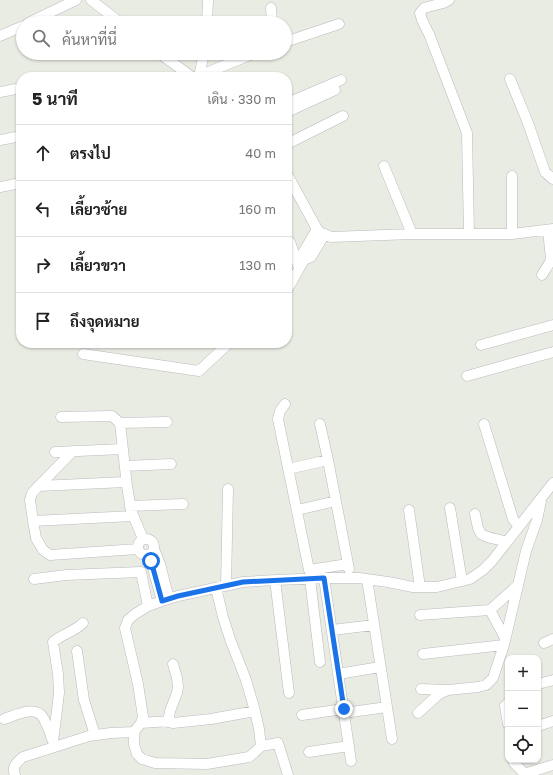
<!DOCTYPE html>
<html lang="th">
<meta charset="utf-8">
<style>
:root{--surface:#fff;--page:#f6f6f6;--text:#222;--muted:#767676;--line:#e0e0e0}
body{margin:0;font-family:"Golos Text",Sarabun,sans-serif;background:var(--page);color:var(--text)}
.controls{position:absolute;right:12px;bottom:12px;display:grid;overflow:hidden;border-radius:8px;box-shadow:0 1px 3px #0004}
.controls button{width:36px;height:36px;display:grid;place-items:center;padding:0;border:0;border-bottom:1px solid var(--line);background:var(--surface);color:var(--text);font:20px sans-serif}
.stop{position:absolute;width:12px;height:12px;margin:-9px;border:3px solid #1a73e8;border-radius:50%;background:#fff}
.stop.end{background:#1a73e8;border-color:#fff;box-shadow:0 1px 4px #0008}
.list{margin:0;padding:0;list-style:none}
h2{display:flex;justify-content:space-between;align-items:center;height:52px;margin:0;padding:0 16px;font-size:17px}
h2 small{font-size:13px;font-weight:400;color:var(--muted)}
.list li{display:grid;grid-template-columns:26px 1fr auto;gap:12px;align-items:center;box-sizing:border-box;height:56px;padding:0 16px;border-top:1px solid var(--line)}
.list b{display:block;font-size:15px;white-space:nowrap}
.list em{font-size:13px;font-style:normal;color:var(--muted)}
.icon{flex:none;width:22px;height:22px;fill:none;stroke:currentColor;stroke-width:2;stroke-linecap:round;stroke-linejoin:round}
.map{position:relative;flex:none;width:553px;height:775px;overflow:hidden}
.search{position:absolute;background:var(--surface);box-shadow:0 1px 3px #0004;left:16px;top:16px;width:276px;height:44px;display:flex;align-items:center;gap:10px;box-sizing:border-box;padding:0 14px;border-radius:22px;color:var(--muted);font-size:15px}
.panel{position:absolute;background:var(--surface);box-shadow:0 1px 3px #0004;left:16px;top:72px;width:276px;height:276px;border-radius:16px}
.map>svg:first-child{display:block}
</style>
<div class="map">
<svg width="553" height="775" viewBox="0 0 553 775">
<rect width="100%" height="100%" fill="#e8ece2"/>
<g fill="none" stroke-linecap="round" stroke-linejoin="round">
<!-- minor casing -->
<g stroke="#bbb9bf" stroke-width="11">
<path id="minor" d="M 91,0 L 121,23
M 449,0 L 443,3 L 424,8 L 420,13 L 422,20 L 429,34 L 467,133 L 469,234
M 271,8 L 272,23
M 28,23 L 76,0
M 207,23 L 208,0
M 0,36 L 23,26
M 285,42 L 339,24
M 159,53 L 192,77
M 199,76 L 255,53
M 199,77 L 204,53
M 510,79 L 528,123 L 545,172 L 553,179
M 0,92 L 21,88
M 287,103 L 341,80
M 287,112 L 335,90
M 0,140 L 21,136
M 287,144 L 343,116
M 384,166 L 412,234
M 287,174 L 317,229 L 321,233 L 331,237 L 412,234 L 512,234 L 553,229
M 0,187 L 21,183
M 317,229 L 303,253 L 304,260 L 311,257 L 325,234
M 512,234 L 512,176
M 290,242 L 299,268
M 542,275 L 550,262 L 551,258 L 548,231
M 287,290 L 304,260
M 481,345 L 553,325
M 83,354 L 199,371 L 229,343
M 467,376 L 553,352
M 285,404 L 280,411 L 278,419 L 309,570 L 348,564
M 61,417 L 112,416 L 120,423 L 127,486 L 131,510 L 143,539
M 120,423 L 167,422
M 320,424 L 328,460 L 349,569
M 484,424 L 513,519 L 516,523 L 521,524
M 73,451 L 32,493 L 30,500 L 33,521 L 36,538 L 43,550 L 50,555 L 138,549
M 55,452 L 123,449
M 125,466 L 171,464
M 288,469 L 328,460
M 38,486 L 126,482
M 130,506 L 183,504
M 450,508 L 462,581
M 297,510 L 336,501
M 409,510 L 420,587
M 475,514 L 478,528 L 481,534 C 489,539 499,539 507,542
M 33,521 L 133,516
M138 547a8 8 0 1 1 16 0a8 8 0 1 1-16 0Z
M 154,549 L 160,564 L 169,599
M 148,555 L 151,561 L 162,601
M 324,578 L 351,761
M 34,579 L 66,575 L 141,572 L 148,606
M 310,579 L 320,662
M 367,579 L 392,739
M 226,586 L 228,489
M 216,588 L 223,617 L 230,639 L 246,680 L 255,711 L 211,719 L 173,723 L 170,721 L 141,723 L 143,717 L 138,684 L 125,628 L 128,620 L 135,614 L 148,606 L 162,601 L 178,596 L 243,582 L 275,580
M 490,610 L 505,638
M 420,615 L 490,610 L 517,586
M 332,630 L 374,625
M 544,643 L 553,639
M 77,651 L 84,700 L 95,735
M 423,654 L 504,645
M 338,674 L 380,667
M 538,684 L 553,680
M 421,689 L 446,690
M 289,693 L 275,580 L 328,578 L 359,578 L 388,582 L 413,587 L 437,587 L 470,579 L 483,570 L 492,561 L 553,483
M 508,703 L 505,706 L 508,724
M 255,711 L 259,729 L 261,746
M 344,713 L 387,707
M 418,713 L 439,694 L 448,690 L 478,687 L 486,685 L 493,678 L 504,645 L 526,551 L 537,520 L 541,501
M 302,715 L 343,709
M 4,719 C 16,715 36,704 44,719 C 47,725 50,732 52,739
M 168,722 L 170,711 L 177,693 L 178,687 L 177,678 L 173,664
M 141,723 L 134,732 L 134,744 L 137,754 L 142,759 L 155,763 L 207,764 L 249,757 L 254,753 L 261,746 L 278,743 L 288,775
M 538,726 L 553,721
M 54,746 L 53,741 L 56,718 L 59,693 L 58,674 L 53,642 C 62,634 74,632 83,623
M 309,752 L 349,746
M 513,760 L 514,763 L 526,775
M 524,774 L 553,765
M 15,775 C 11,767 17,762 23,757 L 89,736 L 111,733 L 134,732"/>
</g>
<!-- minor -->
<use href="#minor" stroke="#fff" stroke-width="10"/>
</g>
<g fill="none" stroke-linecap="round" stroke-linejoin="round">
<!-- route -->
<path stroke="#1a73e8" stroke-width="5" d="M 151,561 L 162,601 L 178,596 L 243,582 L 324,578 L 344,709"/>
</g>
</svg>
<div class="controls">
<button>+</button>
<button>−</button>
<button><svg class="icon" aria-label="locate" viewBox="0 0 24 24"><circle cx="12" cy="12" r="6"/><path d="M12 2v4M12 18v4M2 12h4M18 12h4"/></svg></button>
</div>
<div class="stop" style="left:151px;top:561px"></div>
<div class="stop end" style="left:344px;top:709px"></div>
<div class="search"><svg class="icon" aria-label="search" viewBox="0 0 24 24"><circle cx="10" cy="10" r="6"/><path d="M15 15l6 6"/></svg>ค้นหาที่นี่</div>
<section class="panel">
<h2>5 นาที<small>เดิน · 330 m</small></h2>
<ul class="list">
<li><svg class="icon" aria-label="ahead" viewBox="0 0 24 24"><path d="M12 20V5M6 11l6-6 6 6"/></svg><div><b>ตรงไป</b></div><em>40 m</em></li>
<li><svg class="icon" aria-label="left" viewBox="0 0 24 24"><path d="M17 20v-9H6M10 6l-5 5 5 5"/></svg><div><b>เลี้ยวซ้าย</b></div><em>160 m</em></li>
<li><svg class="icon" aria-label="right" viewBox="0 0 24 24"><path d="M7 20v-9h11M14 6l5 5-5 5"/></svg><div><b>เลี้ยวขวา</b></div><em>130 m</em></li>
<li><svg class="icon" aria-label="arrive" viewBox="0 0 24 24"><path d="M6 21V4h12l-3 4 3 4H6"/></svg><div><b>ถึงจุดหมาย</b></div></li>
</ul>
</section>
</div>
